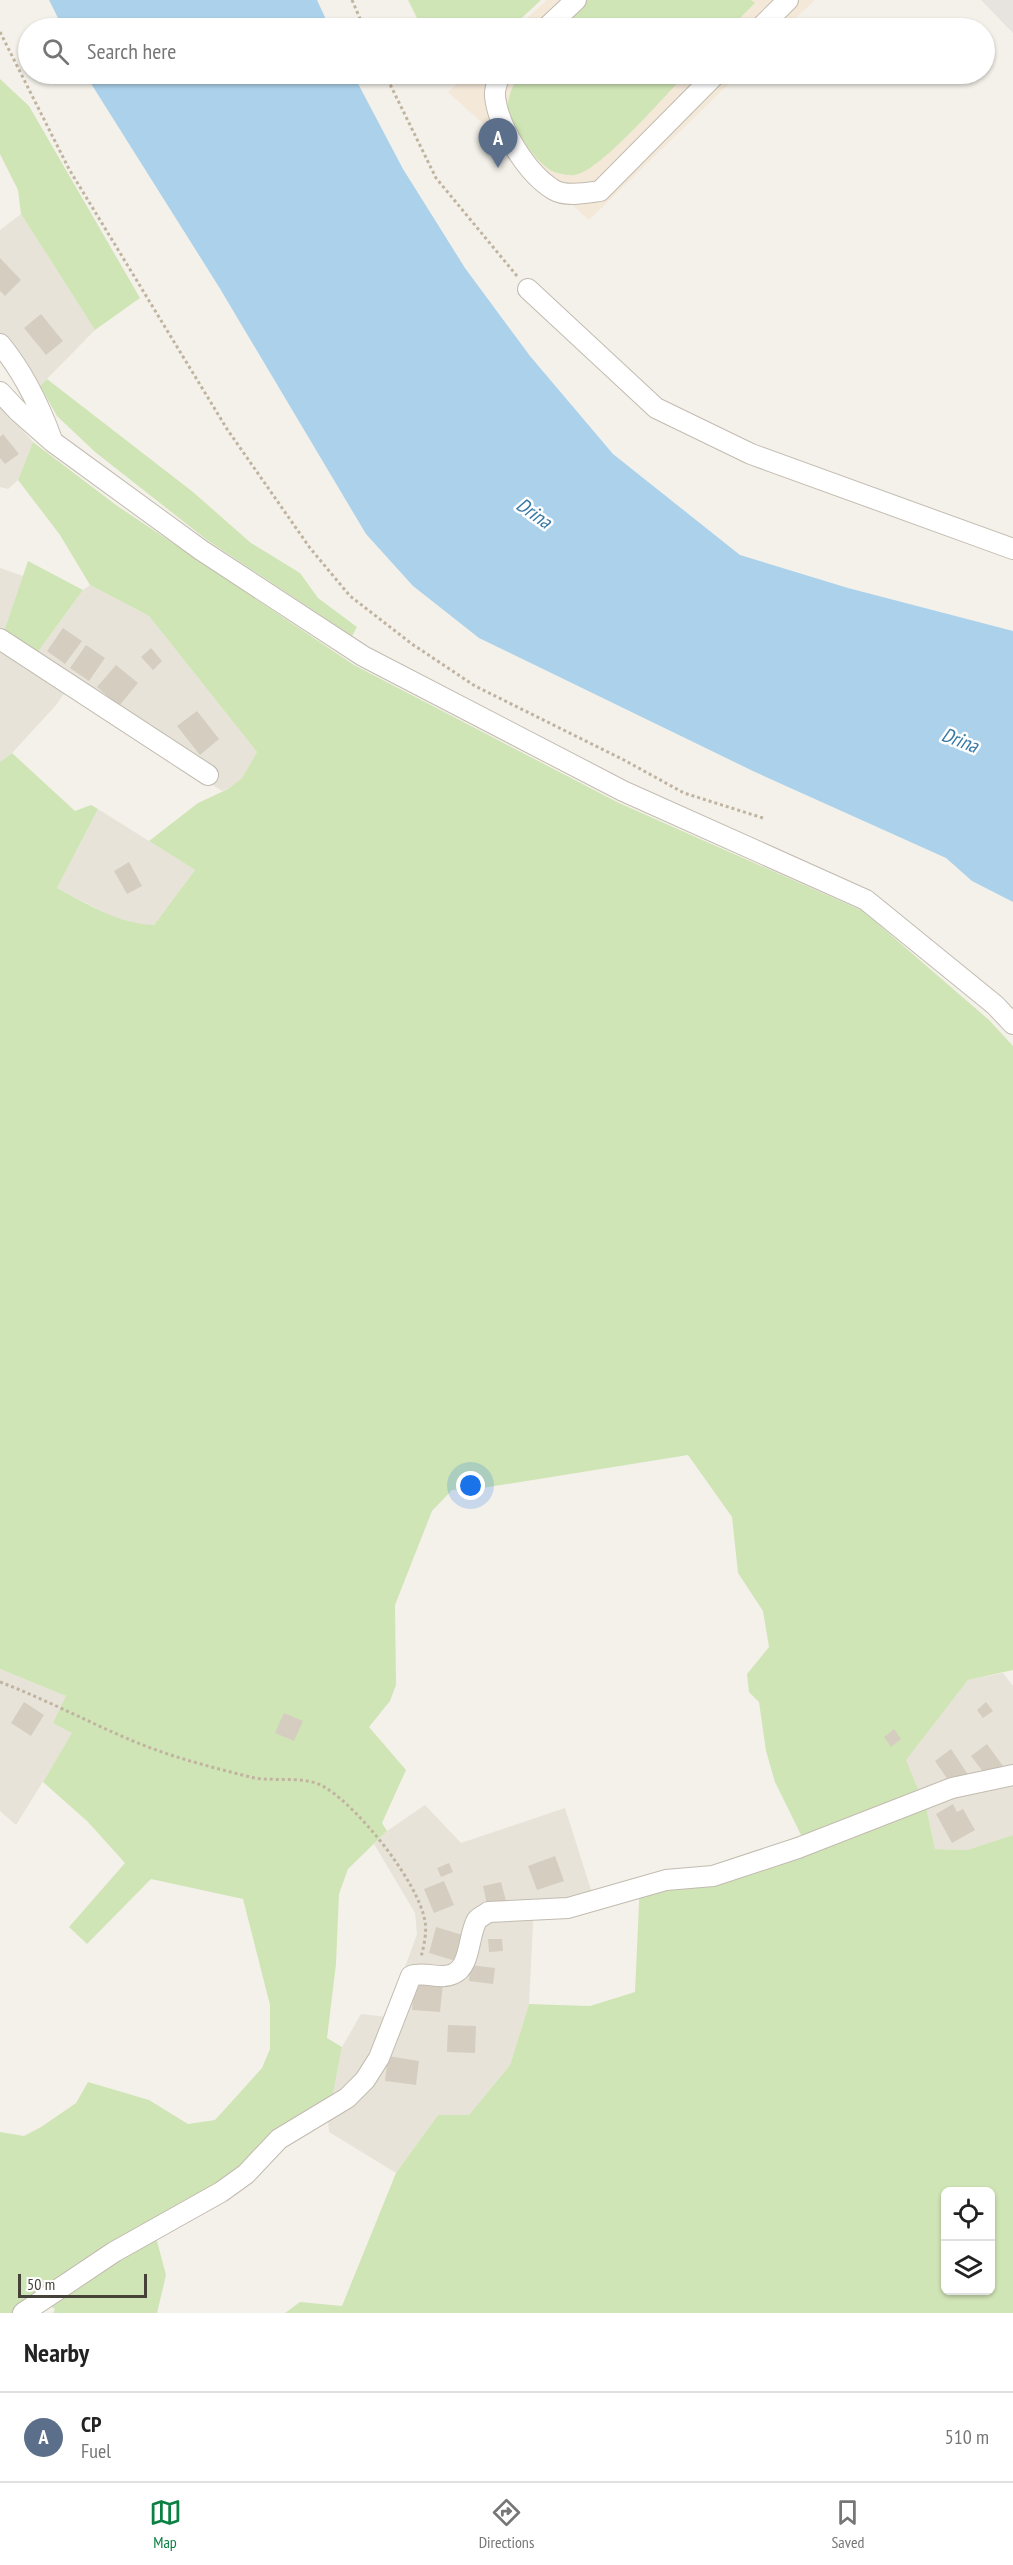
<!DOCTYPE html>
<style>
:root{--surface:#fff;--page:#f6f6f6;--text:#222;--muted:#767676;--line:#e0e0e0;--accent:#0b8043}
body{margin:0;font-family:"PT Sans Narrow",sans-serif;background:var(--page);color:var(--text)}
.controls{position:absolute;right:18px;bottom:18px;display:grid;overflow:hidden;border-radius:9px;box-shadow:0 2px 4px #0004}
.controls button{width:54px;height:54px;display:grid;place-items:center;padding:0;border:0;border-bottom:2px solid var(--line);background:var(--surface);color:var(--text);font:30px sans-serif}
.scale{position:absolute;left:18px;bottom:15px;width:129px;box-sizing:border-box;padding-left:6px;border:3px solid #474239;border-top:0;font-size:16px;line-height:21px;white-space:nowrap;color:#474239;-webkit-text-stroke:4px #fff;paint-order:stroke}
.you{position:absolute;left:471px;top:1486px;width:21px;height:21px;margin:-15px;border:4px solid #fff;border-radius:50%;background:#1a73e8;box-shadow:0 0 0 9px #1a73e833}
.badge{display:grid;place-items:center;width:39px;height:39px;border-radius:50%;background:var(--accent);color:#fff;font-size:20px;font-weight:700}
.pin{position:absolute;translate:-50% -50px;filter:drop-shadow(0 2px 3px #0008)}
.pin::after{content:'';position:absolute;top:32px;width:21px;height:18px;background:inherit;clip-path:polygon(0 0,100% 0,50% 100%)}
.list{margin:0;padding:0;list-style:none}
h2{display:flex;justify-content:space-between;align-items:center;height:78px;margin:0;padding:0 24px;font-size:26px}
h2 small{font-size:20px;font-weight:400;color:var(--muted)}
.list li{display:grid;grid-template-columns:39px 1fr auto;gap:18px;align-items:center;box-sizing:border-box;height:90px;padding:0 24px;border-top:2px solid var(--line)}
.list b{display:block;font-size:22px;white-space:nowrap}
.list p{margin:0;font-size:20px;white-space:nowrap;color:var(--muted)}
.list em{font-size:20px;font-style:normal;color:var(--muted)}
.icon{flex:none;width:33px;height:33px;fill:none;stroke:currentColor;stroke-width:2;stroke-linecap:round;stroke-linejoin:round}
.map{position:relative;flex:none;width:1013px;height:2313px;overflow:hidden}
.search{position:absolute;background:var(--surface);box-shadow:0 2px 4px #0004;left:18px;right:18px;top:18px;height:66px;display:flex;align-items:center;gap:15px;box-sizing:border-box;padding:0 21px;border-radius:33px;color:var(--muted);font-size:22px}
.sheet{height:168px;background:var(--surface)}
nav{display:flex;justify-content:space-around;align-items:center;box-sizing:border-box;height:84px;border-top:2px solid var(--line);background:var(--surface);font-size:16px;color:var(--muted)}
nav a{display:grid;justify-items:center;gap:3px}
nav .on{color:var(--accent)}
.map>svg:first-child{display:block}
</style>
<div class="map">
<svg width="1013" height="2313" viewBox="0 0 1013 2313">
<rect width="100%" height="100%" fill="#f4f1ea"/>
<!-- residential -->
<path fill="#e7e3d9" d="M 21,214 L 95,330 L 35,391 L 0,357 L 0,230 Z
M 0,405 L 33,442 L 18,480 L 8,489 L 0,487 Z
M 0,568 L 23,576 L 0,643 Z
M 90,585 L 149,616 L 257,752 L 242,778 L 228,789 L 222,791 L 67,689 L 57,704 L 12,753 L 0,762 L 0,646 L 29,664 L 83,590 Z
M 98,809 L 195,870 L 154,925 L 134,925 L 111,916 L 57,888 Z
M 0,1669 L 66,1696 L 73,1733 L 16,1825 L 0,1811 Z
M 1003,1673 L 1013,1686 L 1013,1835 L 967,1850 L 935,1849 L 927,1811 L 905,1760 L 968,1680 Z
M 425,1805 L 461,1843 L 565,1808 L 592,1893 L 569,1900 L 534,1904 L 529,2004 L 510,2065 L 469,2115 L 438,2115 L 396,2173 L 329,2132 L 328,2120 L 342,2047 L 361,2014 L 387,2017 L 417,1934 L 415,1913 L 374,1844 L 387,1831 Z"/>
<!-- commercial -->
<path fill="#f4e8d8" d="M 547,0 L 815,0 L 785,28 L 516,28 Z
M 468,74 L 739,74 L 589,220 L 448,92 Z"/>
<!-- industrial -->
<path fill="#e7e3df" d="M 981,0 L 1013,0 L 1013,33 Z"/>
<!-- green -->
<path fill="#d0e5b6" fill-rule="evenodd" d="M 408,0 L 541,0 L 511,28 L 422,28 Z
M 587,0 L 751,0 L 755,3 L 730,28 L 559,28 Z
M 521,74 L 686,74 C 666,94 599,173 574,175 C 569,176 556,173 552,171 C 537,163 511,128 508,112 C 506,100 513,83 521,74 Z
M 0,79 L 29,106 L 140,298 L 95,330 L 21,214 L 18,190 L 0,154 Z
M 47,379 L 193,492 L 251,543 L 300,573 L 318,598 L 357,627 L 352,636 L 207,540 L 95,452 L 57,416 L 40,386 Z
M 33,442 L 116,505 L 354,665 L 619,803 L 863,911 L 989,1020 L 1013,1046 L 1013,1670 L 968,1680 L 906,1760 L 927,1811 L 935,1849 L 967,1850 L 1013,1835 L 1013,2313 L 285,2313 L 300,2302 L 342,2306 L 396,2173 L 438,2115 L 469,2115 L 510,2065 L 529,2004 L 590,2006 L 635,1992 L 640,1881 L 712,1869 L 803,1839 L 775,1782 L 766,1751 L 759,1702 L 749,1692 L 747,1674 L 769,1647 L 763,1611 L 738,1573 L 732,1517 L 688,1455 L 470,1490 L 452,1490 L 432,1511 L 395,1605 L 396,1685 L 390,1701 L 369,1727 L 406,1770 L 382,1823 L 387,1831 L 348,1869 L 339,1894 L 336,1964 L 327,2038 L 342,2047 L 328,2120 L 286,2145 L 156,2237 L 166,2275 L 157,2313 L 53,2313 L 55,2309 L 49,2305 L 37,2313 L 0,2313 L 0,2132 L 24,2136 L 41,2127 L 76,2103 L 88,2082 L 149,2100 L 188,2124 L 215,2120 L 262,2068 L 270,2049 L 270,2005 L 243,1899 L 151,1879 L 87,1944 L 69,1927 L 125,1863 L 88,1822 L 43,1782 L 72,1733 L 53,1723 L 66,1696 L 0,1669 L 0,762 L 12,753 L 75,811 L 91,805 L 98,809 L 57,888 C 88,904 118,924 154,925 L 195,870 L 149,841 L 198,803 L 228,789 L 242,778 L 257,752 L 149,616 L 90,585 L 60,535 L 18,480 ZM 946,2192 L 990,2192 L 990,2290 L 946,2290 Z
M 28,561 L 83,590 L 29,664 L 0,643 Z"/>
<!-- water -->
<path fill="#acd2eb" d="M 49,0 L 317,0 L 330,28 L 63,28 Z
M 85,74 L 353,74 L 403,169 L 465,268 L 530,356 L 613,454 L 740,555 L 848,588 L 1013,631 L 1013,902 L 972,881 L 946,858 L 755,772 L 479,638 L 413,586 L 366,534 L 219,287 Z"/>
<!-- building -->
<path fill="#d5cdc0" d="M 0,258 L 21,280 L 5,296 L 0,291 Z
M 41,314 L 63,341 L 46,355 L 24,328 Z
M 3,434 L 19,454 L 5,464 L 0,458 L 0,437 Z
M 63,628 L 82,641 L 65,664 L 47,651 Z
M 86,645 L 105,658 L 89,681 L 70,668 Z
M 151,648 L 162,661 L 153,670 L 141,657 Z
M 116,665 L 138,683 L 119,706 L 97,687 Z
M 197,711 L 219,739 L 200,755 L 177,726 Z
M 129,862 L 142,886 L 127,894 L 114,871 Z
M 24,1702 L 44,1715 L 31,1736 L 11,1723 Z
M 986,1702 L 993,1711 L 983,1718 L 977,1710 Z
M 284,1713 L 303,1721 L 294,1741 L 275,1733 Z
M 894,1729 L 901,1739 L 891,1747 L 884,1737 Z
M 987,1744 L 1003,1766 L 987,1777 L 971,1756 Z
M 951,1749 L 969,1776 L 953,1787 L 935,1761 Z
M 953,1804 L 957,1812 L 963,1809 L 975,1830 L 952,1843 L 936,1814 Z
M 555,1856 L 564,1881 L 537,1890 L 528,1866 Z
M 449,1863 L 453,1872 L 441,1877 L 437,1868 Z
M 444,1881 L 454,1905 L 434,1913 L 424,1889 Z
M 501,1882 L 507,1905 L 488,1909 L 483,1886 Z
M 436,1927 L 466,1936 L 459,1962 L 429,1953 Z
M 488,1939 L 502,1939 L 503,1951 L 489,1952 Z
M 470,1965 L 495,1968 L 493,1984 L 469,1981 Z
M 414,1981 L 443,1984 L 440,2012 L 412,2010 Z
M 448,2025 L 476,2026 L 475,2053 L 447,2052 Z
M 388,2056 L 419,2061 L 416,2085 L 385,2081 Z"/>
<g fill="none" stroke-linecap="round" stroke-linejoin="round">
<!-- minor casing -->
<g stroke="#c2bbb0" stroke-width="22">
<path id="minor" d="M 546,28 L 576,0
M 760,28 L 788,0
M 500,74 C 498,81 494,89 495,96 C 498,127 527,174 554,190 C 566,197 587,193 600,191 L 716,74
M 528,289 L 656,408 L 751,454 L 1013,549
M 0,344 C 24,373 39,404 52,440
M 0,392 L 19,412 L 53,442 L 201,550 L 363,656 L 623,791 L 866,900 L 995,1005 L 1013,1024
M 0,639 L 208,775
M 23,2313 L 114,2252 L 221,2192 L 246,2174 L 279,2139 L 347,2098 L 365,2080 L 379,2058 L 411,1976 C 425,1971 440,1980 453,1974 C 471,1967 468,1935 477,1920 C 479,1917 485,1915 488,1912 L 568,1908 L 666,1880 L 713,1876 L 798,1848 L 952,1788 L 1013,1775"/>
</g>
<!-- path -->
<path stroke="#c0b4a0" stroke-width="3" stroke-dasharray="3 3" stroke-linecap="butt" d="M 352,0 L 364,28
M 0,32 L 69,169 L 227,429 L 310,548 L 350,596 L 412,644 L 475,686 L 624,760 L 684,793 L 763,818
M 385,74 L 436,178 L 517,276
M 0,1682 C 45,1699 88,1722 133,1741 C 171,1757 211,1767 250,1777 C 274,1783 305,1774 326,1788 C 360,1809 418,1882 425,1921 C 427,1932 424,1946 421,1957"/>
<!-- minor -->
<use href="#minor" stroke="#fff" stroke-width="20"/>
</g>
<g text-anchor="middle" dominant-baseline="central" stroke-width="5" stroke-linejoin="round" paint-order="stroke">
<!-- water labels -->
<g font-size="20" font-style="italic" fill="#3778a4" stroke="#fff">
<text transform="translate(534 513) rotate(35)">Drina</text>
<text transform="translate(960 740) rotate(21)">Drina</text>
</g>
</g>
</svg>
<div class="controls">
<button><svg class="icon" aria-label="locate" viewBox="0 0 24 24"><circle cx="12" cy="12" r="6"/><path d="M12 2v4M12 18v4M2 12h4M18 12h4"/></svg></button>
<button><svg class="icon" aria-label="layers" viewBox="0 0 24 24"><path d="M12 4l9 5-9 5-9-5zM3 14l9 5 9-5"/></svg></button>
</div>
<div class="scale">50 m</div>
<div class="you"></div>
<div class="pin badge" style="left:498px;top:168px;background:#5c6f8a">A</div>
<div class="search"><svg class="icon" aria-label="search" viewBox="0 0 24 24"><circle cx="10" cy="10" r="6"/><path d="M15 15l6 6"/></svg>Search here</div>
</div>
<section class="sheet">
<h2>Nearby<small></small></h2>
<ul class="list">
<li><span class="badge" style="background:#5c6f8a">A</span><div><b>CP</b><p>Fuel</p></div><em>510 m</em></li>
</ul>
</section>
<nav>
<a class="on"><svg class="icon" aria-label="map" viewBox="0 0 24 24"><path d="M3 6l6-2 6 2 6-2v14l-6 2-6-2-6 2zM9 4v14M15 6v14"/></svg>Map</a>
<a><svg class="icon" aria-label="directions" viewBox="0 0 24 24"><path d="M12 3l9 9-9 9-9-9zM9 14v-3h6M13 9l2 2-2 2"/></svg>Directions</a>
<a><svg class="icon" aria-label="saved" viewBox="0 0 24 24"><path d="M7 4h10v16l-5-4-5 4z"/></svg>Saved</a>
</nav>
